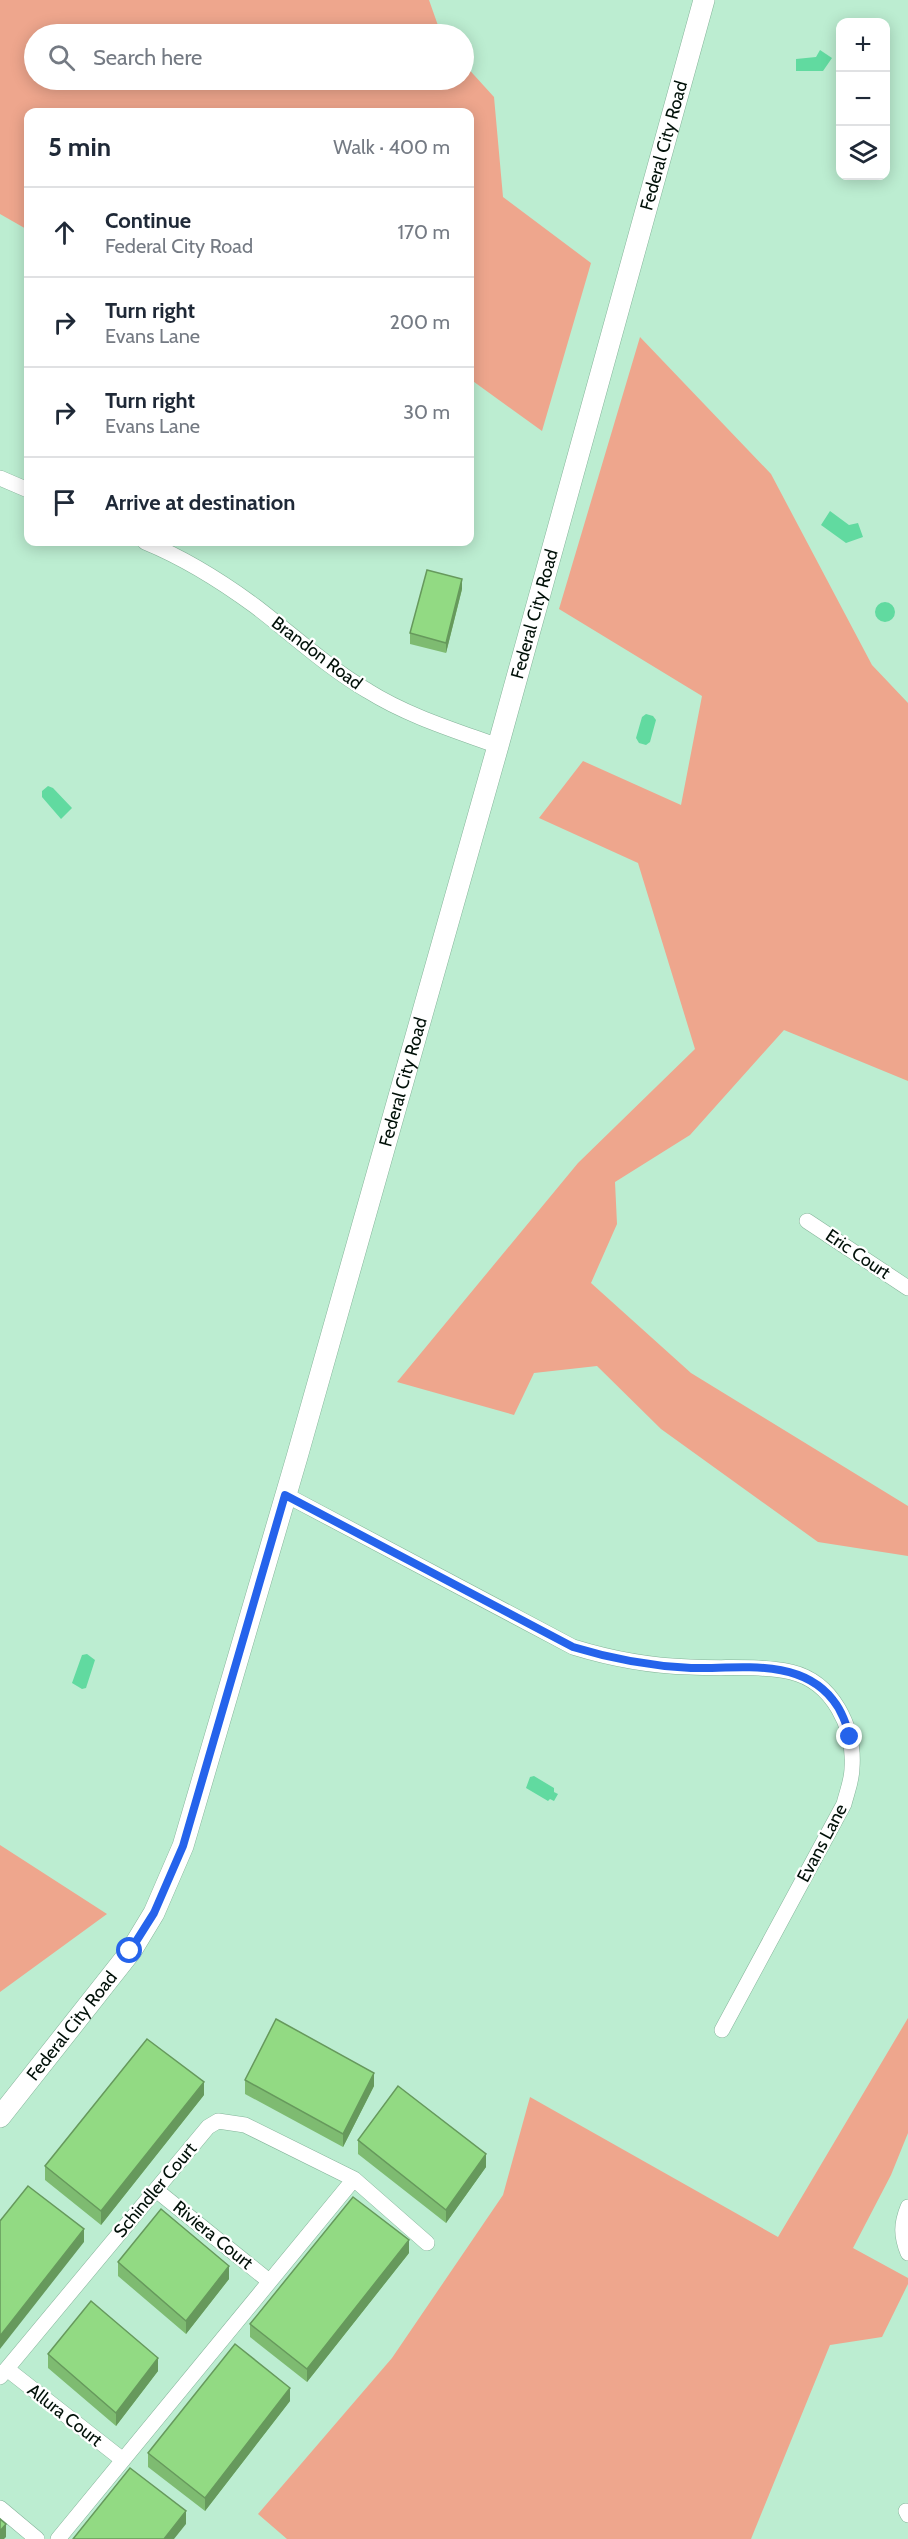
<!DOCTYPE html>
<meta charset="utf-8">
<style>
:root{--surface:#fff;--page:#f6f6f7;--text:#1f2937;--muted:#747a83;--line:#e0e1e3}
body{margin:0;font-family:Cabin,sans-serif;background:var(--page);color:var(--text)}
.controls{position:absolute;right:18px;top:18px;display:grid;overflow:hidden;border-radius:12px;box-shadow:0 3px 15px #0003}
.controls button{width:54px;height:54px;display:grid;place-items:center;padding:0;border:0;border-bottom:2px solid var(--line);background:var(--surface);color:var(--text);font:30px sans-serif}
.stop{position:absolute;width:18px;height:18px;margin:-14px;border:4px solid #2563eb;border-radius:50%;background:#fff}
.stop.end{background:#2563eb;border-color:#fff;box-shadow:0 2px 6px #0008}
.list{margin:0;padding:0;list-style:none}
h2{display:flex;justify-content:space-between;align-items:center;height:78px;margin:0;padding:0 24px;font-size:26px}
h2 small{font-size:20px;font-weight:400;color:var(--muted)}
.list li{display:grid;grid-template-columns:39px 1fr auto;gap:18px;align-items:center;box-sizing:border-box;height:90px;padding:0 24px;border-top:2px solid var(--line)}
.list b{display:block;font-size:22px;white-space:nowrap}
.list p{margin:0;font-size:20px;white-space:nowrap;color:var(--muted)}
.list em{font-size:20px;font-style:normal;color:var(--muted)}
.icon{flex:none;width:33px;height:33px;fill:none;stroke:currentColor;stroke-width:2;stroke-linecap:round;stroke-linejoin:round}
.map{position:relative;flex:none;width:908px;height:2539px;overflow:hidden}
.search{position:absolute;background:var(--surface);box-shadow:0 3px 15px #0003;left:24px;top:24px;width:450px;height:66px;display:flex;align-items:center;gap:15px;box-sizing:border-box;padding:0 21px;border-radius:33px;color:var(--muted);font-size:22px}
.panel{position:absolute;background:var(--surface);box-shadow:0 3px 15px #0003;left:24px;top:108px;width:450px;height:438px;border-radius:12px}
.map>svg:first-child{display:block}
</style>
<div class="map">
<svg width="908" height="2539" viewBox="0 0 908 2539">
<rect width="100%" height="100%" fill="#bcedd1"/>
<!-- green -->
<path fill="#eea68d" d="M 0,0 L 429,0 L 441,34 L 34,34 L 34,80 L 464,80 L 464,64 L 494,97 L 503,197 L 591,263 L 542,431 L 470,379 L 470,112 L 28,112 L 28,230 L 0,214 Z
M 640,337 L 771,474 L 872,665 L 908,703 L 908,1081 L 784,1030 L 690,1135 L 615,1182 L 617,1224 L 591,1283 L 691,1373 L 908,1506 L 908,1556 L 818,1542 L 661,1429 L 597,1366 L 534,1373 L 514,1415 L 397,1382 L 578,1163 L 695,1049 L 638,863 L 539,818 L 583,761 L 681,805 L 702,696 L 559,609 Z
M 0,1845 L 107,1914 L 0,1992 Z
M 908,2018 L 908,2133 L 891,2175 L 853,2248 L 908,2278 L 908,2284 L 882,2337 L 830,2345 L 751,2539 L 287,2539 L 258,2514 L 392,2358 L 503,2195 L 530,2097 L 778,2237 Z"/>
<!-- water -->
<path fill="#61daa0" d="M 820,50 L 832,58 L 823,71 L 796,71 L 796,59 L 816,57 Z
M 830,511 L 849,525 L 858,523 L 863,537 L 846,543 L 821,525 Z
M875 612a10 10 0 1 1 20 0a10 10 0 1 1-20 0Z
M 646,714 L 653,716 L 656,720 L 650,742 L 646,745 L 639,743 L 636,738 L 642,717 Z
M 48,786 L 53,788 L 72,808 L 61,819 L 42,797 L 42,791 Z
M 87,1654 L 95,1660 L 86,1688 L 82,1689 L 72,1683 L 82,1655 Z
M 534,1776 L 554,1788 L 554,1792 L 558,1794 L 554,1801 L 550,1799 L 548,1801 L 526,1788 L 530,1777 Z"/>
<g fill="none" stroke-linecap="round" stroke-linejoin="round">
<!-- street casing -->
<g stroke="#85b49a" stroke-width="16">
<path id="street" d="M 0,478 L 28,490
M 145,542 C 184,558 221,581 255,606 C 293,635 327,667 368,691 C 408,716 454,730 498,746
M 807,1221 L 908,1288
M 286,1495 L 573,1647 C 612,1659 650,1666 690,1667 C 724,1669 758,1665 791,1672 C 833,1682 855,1728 852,1768 C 852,1780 847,1792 844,1804 L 722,2030
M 156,2190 L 269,2281
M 908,2207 C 901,2224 901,2236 908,2253
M 7,2369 L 123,2460
M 0,2377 L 208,2127 L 218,2121 L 245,2125 L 354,2179 L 427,2243
M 0,2508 L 37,2539
M 906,2511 L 908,2515
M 58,2539 L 354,2179"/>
</g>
<!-- secondary casing -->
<g stroke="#85b49a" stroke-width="22">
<g id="secondary">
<path id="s1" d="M 0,2117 L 131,1951 L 154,1913 L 183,1846 L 297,1457 L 498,746 L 704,0"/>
</g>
</g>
<!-- street -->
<use href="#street" stroke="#fff" stroke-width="15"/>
<!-- secondary -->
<use href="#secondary" stroke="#fff" stroke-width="21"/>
</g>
<!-- wall -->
<path fill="#7ebb71" d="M 462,589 L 446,653 L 410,644 L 410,633 Z
M 245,2080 L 374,2086 L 343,2147 L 245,2094 Z
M 204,2095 L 101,2225 L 45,2180 L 45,2166 Z
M 358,2140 L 486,2167 L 446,2223 L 358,2154 Z
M 409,2253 L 307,2382 L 250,2337 L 250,2324 Z
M 118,2262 L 229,2279 L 186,2334 L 118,2276 Z
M 48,2354 L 158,2371 L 116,2426 L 48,2368 Z
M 290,2401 L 205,2511 L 148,2467 L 148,2453 Z"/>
<!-- shaded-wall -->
<path fill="#66995c" d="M 462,579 L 462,589 L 446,653 L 446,643 Z
M 374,2073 L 374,2086 L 343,2147 L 343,2134 Z
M 204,2082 L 204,2095 L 101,2225 L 101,2211 Z
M 486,2154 L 486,2167 L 446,2223 L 446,2210 Z
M 84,2229 L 84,2242 L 0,2349 L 0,2336 Z
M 409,2240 L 409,2253 L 307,2382 L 307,2369 Z
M 229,2266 L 229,2279 L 186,2334 L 186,2321 Z
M 158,2358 L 158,2371 L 116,2426 L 116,2413 Z
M 290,2388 L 290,2401 L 205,2511 L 205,2498 Z
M 186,2511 L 186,2524 L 174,2539 L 164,2539 Z
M 6,2524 L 6,2537 L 4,2539 L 0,2539 L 0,2531 Z"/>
<!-- building -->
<path fill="#92da83" stroke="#66995c" stroke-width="1.5" d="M 427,570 L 462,579 L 446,643 L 410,633 Z
M 276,2019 L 374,2073 L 343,2134 L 245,2080 Z
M 147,2039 L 204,2082 L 101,2211 L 45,2166 Z
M 398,2086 L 486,2154 L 446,2210 L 358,2140 Z
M 28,2186 L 84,2229 L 0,2336 L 0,2221 Z
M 353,2197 L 409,2240 L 307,2369 L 250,2324 Z
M 161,2209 L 229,2266 L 186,2321 L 118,2262 Z
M 91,2301 L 158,2358 L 116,2413 L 48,2354 Z
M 235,2344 L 290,2388 L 205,2498 L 148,2453 Z
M 130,2468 L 186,2511 L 164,2539 L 73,2539 Z
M 0,2519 L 6,2524 L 0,2531 Z"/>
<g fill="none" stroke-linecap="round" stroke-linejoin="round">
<!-- route -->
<path stroke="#2563eb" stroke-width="8" d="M 130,1951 L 154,1913 L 183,1846 L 285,1495 L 573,1647 C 612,1659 650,1666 691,1668 C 737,1669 800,1657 833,1700 C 842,1711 846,1724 850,1737"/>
</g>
<g text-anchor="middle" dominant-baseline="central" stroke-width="4.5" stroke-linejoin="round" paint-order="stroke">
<!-- street labels -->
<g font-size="18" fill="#011008" stroke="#fff">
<text stroke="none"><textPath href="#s1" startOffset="2096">Federal City Road</textPath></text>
<text stroke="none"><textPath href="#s1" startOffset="1610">Federal City Road</textPath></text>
<text transform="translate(317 653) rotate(37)">Brandon Road</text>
<text stroke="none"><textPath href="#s1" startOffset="1124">Federal City Road</textPath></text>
<text transform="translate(858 1254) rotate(34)">Eric Court</text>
<text transform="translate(822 1843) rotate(-62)">Evans Lane</text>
<text stroke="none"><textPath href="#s1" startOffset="116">Federal City Road</textPath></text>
<text transform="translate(155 2190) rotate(-50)">Schindler Court</text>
<text transform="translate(213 2235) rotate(39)">Riviera Court</text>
<text transform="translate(65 2415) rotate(38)">Allura Court</text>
</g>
</g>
</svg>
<div class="controls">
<button>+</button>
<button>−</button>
<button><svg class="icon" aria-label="layers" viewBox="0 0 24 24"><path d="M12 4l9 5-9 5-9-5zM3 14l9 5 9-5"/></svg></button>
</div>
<div class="stop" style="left:130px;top:1951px"></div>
<div class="stop end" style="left:850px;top:1737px"></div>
<div class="search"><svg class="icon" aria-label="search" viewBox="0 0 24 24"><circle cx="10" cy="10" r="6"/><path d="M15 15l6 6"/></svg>Search here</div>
<section class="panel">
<h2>5 min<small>Walk · 400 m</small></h2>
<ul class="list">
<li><svg class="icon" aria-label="ahead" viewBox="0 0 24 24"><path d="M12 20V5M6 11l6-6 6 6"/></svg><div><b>Continue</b><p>Federal City Road</p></div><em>170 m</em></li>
<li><svg class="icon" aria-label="right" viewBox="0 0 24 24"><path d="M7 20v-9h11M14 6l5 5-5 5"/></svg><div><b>Turn right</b><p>Evans Lane</p></div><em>200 m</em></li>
<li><svg class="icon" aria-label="right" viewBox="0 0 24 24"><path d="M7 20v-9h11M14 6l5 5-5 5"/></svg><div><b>Turn right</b><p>Evans Lane</p></div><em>30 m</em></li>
<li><svg class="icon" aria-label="arrive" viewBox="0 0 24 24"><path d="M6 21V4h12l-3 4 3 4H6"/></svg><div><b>Arrive at destination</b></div></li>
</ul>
</section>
</div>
